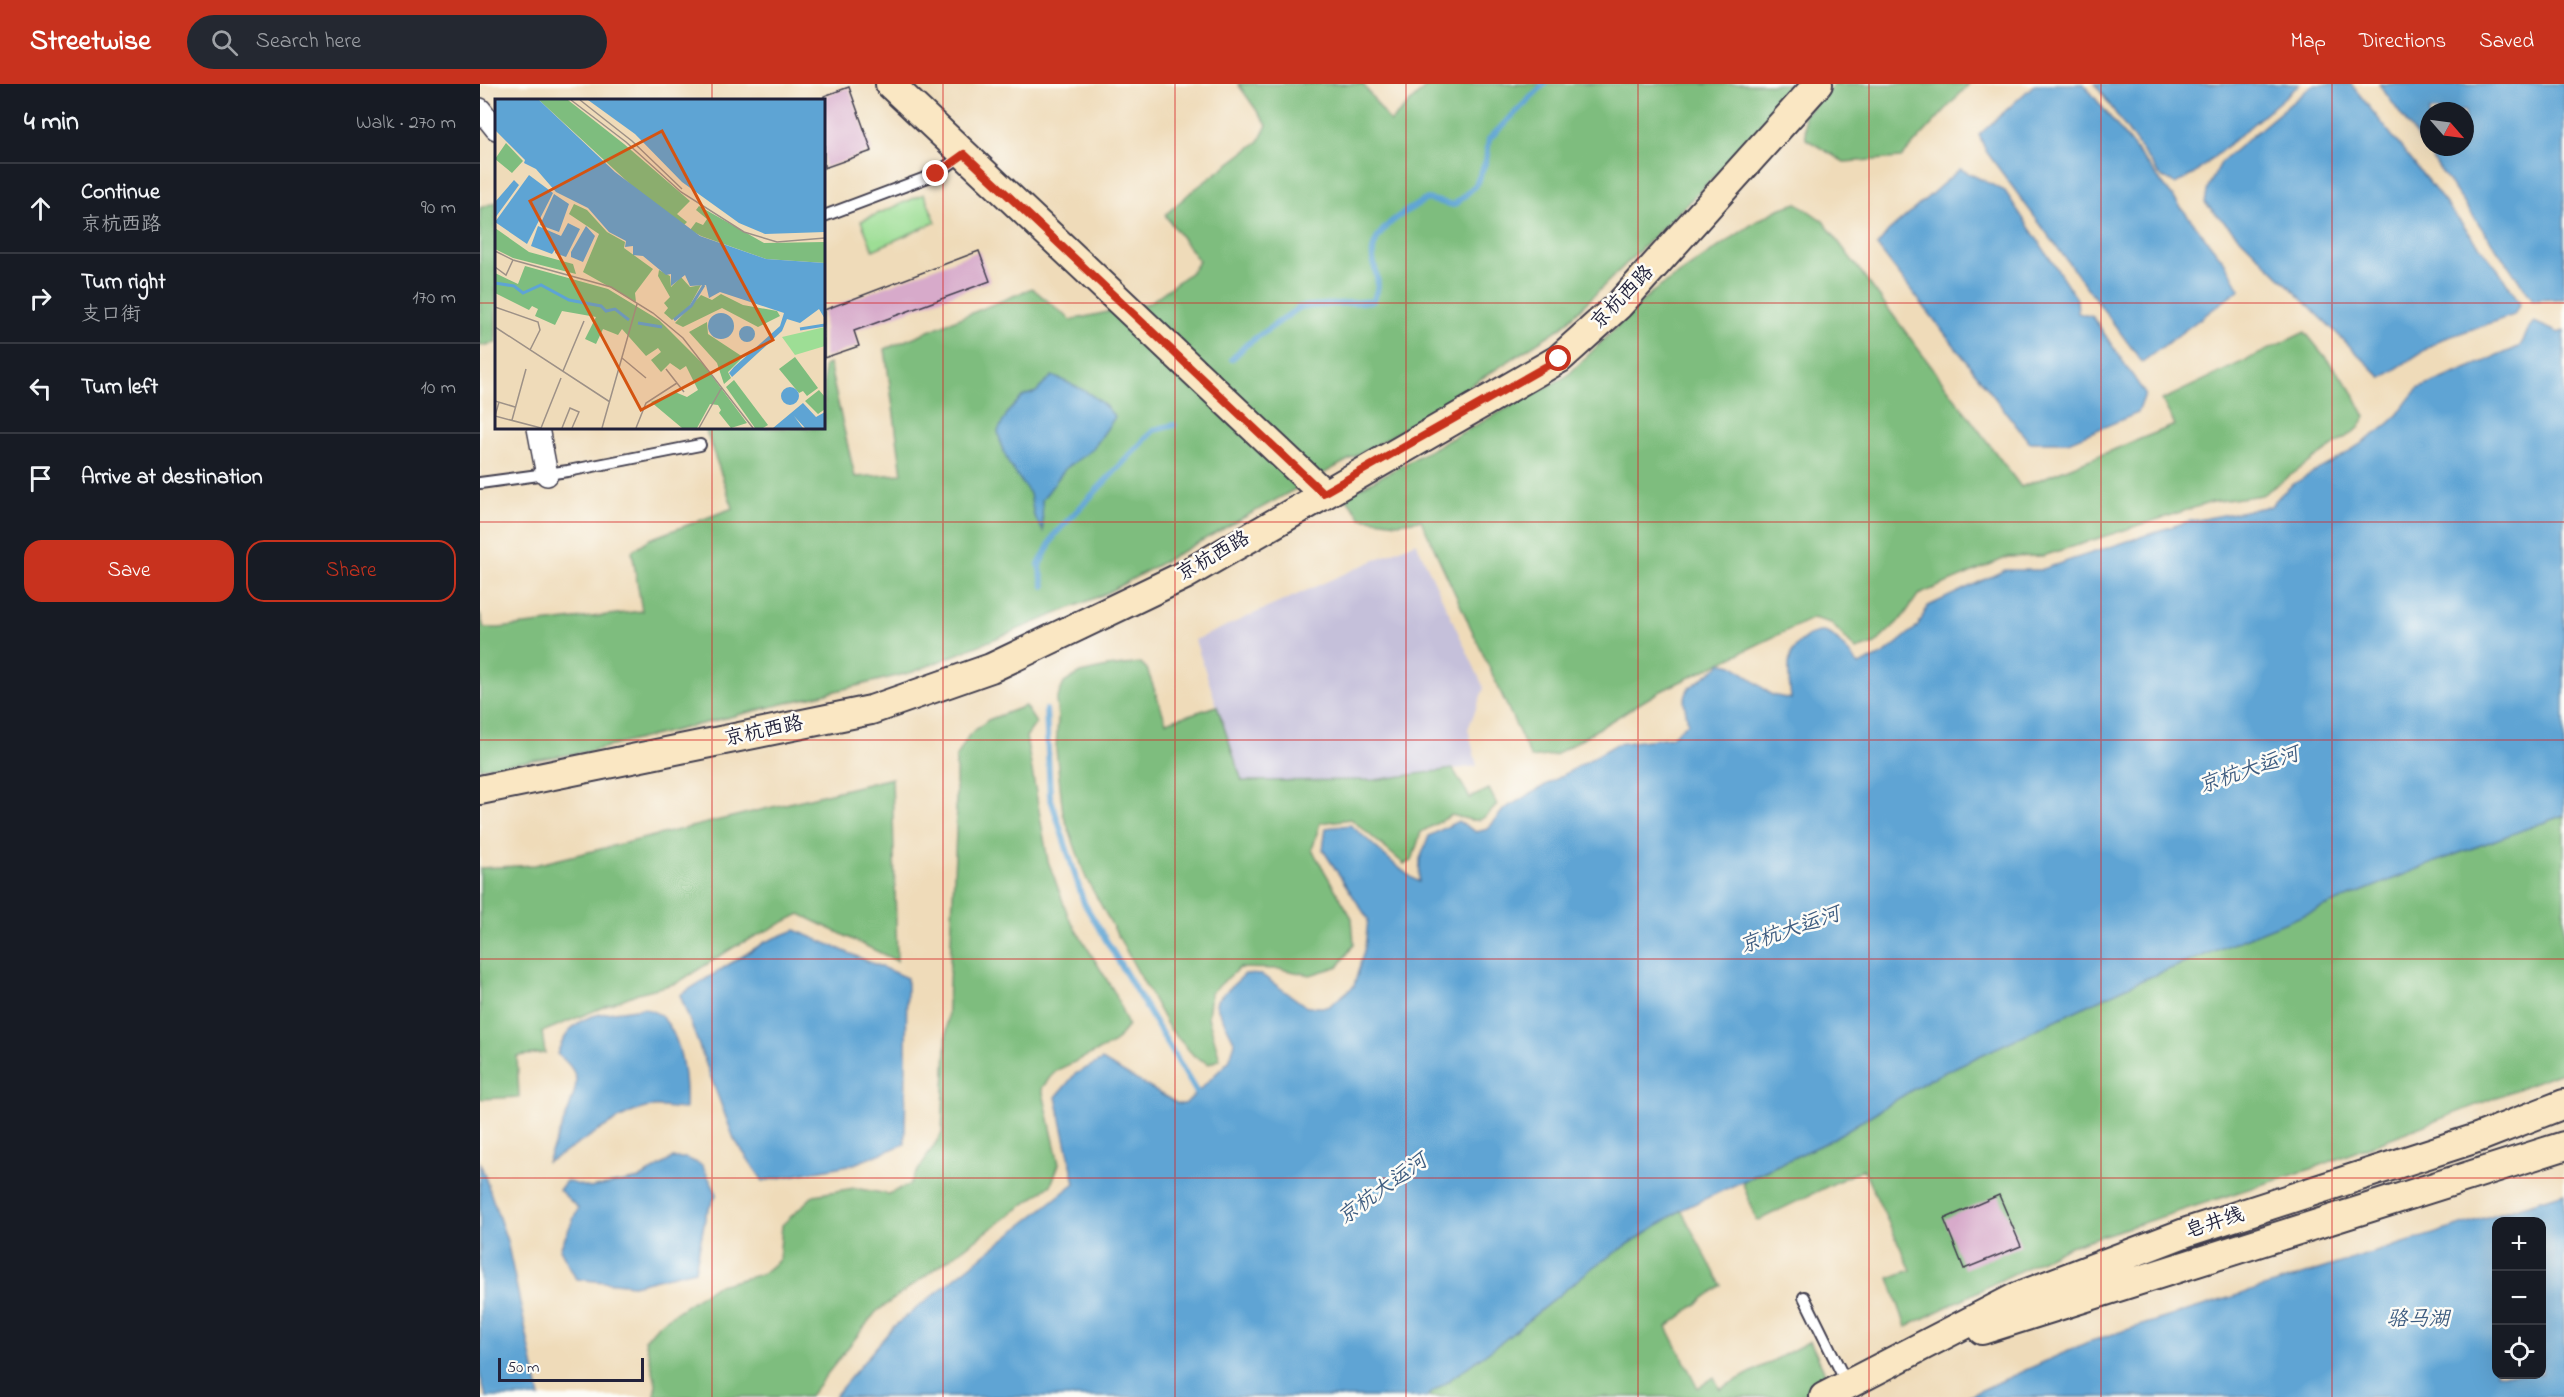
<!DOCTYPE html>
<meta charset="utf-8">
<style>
:root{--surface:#171b24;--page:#242831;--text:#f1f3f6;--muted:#9ea1a6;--line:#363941;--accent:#c8321e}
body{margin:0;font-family:"Indie Flower","LXGW WenKai TC",sans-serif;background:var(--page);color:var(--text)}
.controls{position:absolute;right:18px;bottom:18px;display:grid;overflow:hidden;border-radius:12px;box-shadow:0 6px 24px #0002}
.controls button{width:54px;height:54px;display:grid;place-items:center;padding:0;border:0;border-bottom:2px solid var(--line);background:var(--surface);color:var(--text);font:30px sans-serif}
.compass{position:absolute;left:1940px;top:18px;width:54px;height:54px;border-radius:50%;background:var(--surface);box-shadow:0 6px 24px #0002;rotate:118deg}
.scale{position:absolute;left:18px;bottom:15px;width:146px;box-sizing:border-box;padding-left:6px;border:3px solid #22223b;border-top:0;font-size:16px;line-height:21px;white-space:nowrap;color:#22223b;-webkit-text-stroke:4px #fdfcf7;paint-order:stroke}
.stop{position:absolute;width:18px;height:18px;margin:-14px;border:4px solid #c8321e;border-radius:50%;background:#fff}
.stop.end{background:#c8321e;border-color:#fff;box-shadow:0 2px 6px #0008}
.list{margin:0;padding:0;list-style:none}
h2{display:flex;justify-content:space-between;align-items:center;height:78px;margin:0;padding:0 24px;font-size:26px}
h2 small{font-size:20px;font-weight:400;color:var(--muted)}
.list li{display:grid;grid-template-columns:39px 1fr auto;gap:18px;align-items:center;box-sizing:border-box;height:90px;padding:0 24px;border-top:2px solid var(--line)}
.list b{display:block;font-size:22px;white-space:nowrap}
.list p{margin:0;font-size:20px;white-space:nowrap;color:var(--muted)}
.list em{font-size:20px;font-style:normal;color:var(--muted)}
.actions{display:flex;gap:12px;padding:18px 24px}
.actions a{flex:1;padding:14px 0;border:2px solid var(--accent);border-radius:18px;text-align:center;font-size:21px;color:var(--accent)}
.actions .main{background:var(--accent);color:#fff}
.icon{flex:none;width:33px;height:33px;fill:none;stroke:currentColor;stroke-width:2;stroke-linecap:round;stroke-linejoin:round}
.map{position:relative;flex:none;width:2084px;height:1313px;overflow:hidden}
header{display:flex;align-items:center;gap:36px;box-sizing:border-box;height:84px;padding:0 30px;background:var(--accent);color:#fff}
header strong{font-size:28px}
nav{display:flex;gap:33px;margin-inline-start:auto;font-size:21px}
.search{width:420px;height:54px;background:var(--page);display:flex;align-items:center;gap:15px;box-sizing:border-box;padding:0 21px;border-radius:33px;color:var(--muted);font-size:22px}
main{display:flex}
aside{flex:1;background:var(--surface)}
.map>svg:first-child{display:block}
</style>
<header>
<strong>Streetwise</strong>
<div class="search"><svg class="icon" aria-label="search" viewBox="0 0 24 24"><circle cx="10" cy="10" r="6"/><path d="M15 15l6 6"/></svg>Search here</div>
<nav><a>Map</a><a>Directions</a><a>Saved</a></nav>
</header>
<main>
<aside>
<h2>4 min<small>Walk · 270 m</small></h2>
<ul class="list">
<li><svg class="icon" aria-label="ahead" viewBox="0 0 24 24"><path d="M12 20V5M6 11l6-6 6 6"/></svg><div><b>Continue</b><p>京杭西路</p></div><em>90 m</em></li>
<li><svg class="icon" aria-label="right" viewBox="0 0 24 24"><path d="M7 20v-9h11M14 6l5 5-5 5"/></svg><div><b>Turn right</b><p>支口街</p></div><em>170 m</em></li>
<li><svg class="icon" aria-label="left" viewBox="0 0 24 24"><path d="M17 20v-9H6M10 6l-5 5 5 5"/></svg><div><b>Turn left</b></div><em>10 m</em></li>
<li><svg class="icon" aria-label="arrive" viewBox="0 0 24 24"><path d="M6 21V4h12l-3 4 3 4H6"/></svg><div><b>Arrive at destination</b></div></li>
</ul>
<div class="actions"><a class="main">Save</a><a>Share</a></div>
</aside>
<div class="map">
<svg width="2084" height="1313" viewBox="0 0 2084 1313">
<rect width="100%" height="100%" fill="#fdfcf7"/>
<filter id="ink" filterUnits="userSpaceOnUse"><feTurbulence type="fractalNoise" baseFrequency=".0167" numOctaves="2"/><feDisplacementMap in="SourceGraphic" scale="12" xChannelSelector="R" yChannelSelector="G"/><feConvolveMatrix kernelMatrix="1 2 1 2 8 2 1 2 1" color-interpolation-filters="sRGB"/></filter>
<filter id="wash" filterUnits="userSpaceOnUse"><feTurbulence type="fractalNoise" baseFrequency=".008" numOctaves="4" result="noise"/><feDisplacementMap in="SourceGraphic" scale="24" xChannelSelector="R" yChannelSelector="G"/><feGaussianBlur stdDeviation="1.35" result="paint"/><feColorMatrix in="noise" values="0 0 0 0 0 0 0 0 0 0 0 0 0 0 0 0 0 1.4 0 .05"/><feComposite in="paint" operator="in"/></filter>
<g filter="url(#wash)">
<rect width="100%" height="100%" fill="#efdbb9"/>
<!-- industrial -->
<path fill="#c5c0da" d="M 936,458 L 1004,604 L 988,645 L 997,682 L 894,696 L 762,697 L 715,556 Z"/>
<!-- green -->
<path fill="#9dde95" stroke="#608068" stroke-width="1.5" d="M 444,110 L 456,138 L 393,166 L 381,137 Z"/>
<!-- forest -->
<path fill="#7ebd7e" stroke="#50705c" stroke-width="1.5" d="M 758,0 L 883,0 L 910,38 L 949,0 L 1319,0 L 1224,103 L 1082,243 L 910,353 L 625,510 L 433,588 L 107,668 L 0,684 L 0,530 L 4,544 L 19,544 L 162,527 L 152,467 L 170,455 L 253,424 L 225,344 L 344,344 L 344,282 L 349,280 L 375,393 L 422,390 L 405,265 L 552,204 L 591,236 L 669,219 L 711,188 L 719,177 L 685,131 L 711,108 L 779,57 L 787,41 Z
M 1354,0 L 1489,0 L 1421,74 L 1364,78 L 1326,55 L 1324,31 Z
M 16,118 L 16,259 L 0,262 L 0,124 Z
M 1317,119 L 1343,137 L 1541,403 L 1695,341 L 1682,316 L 1825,248 L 1871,305 L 1885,333 L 1879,344 L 1782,411 L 1732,418 L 1563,472 L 1528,473 L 1438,511 L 1423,533 L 1395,560 L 1376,566 L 1351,539 L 1333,534 L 1177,609 L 1075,671 L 1051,674 L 941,436 L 917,439 L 881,434 L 865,412 L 1087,292 L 1171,209 L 1277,137 L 1301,124 Z
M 661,579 L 667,585 L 686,638 L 737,622 L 762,697 L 894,696 L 973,685 L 990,714 L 1009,705 L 1017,721 C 1000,741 997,738 972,731 L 941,748 L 932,777 L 924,780 L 871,735 L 840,739 L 832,766 L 872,834 L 874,860 L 859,882 L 830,891 L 800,885 L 759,884 L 731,909 L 728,933 L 740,975 L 729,980 L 714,972 L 689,944 L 606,794 L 583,729 L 576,665 L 578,634 L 576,617 L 584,599 L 600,589 L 627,583 Z
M 545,622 L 556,639 L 546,653 L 568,777 L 589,834 L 635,909 L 648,942 L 633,960 L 575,987 L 562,1004 L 579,1080 L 571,1101 L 396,1228 L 329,1313 L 175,1313 L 176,1299 L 165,1256 L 179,1240 L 235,1202 L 282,1190 L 299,1176 L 302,1141 L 334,1111 L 374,1104 L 408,1110 L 429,1101 L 462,1049 L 476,748 L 476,674 L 489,651 L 508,636 Z
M 412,694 L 417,877 L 320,830 L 254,863 L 197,899 L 158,909 L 62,948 L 65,969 L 37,972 L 39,1013 L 0,1015 L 0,784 L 55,781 Z
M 2084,731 L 2084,987 L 1831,1085 L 1590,1162 L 1426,1243 L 1409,1194 L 1431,1186 L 1383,1085 L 1277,1137 L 1262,1098 L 1349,1057 L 1449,995 L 1655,899 L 1960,776 Z
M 1201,1126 L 1241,1201 L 1187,1243 L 1218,1304 L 1234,1293 L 1240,1305 L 1330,1257 L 1349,1297 L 1320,1313 L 946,1313 L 1023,1257 L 1113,1183 Z"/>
<!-- water -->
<path fill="#5ea4d4" stroke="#406388" stroke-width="1.5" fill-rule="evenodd" d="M 1555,0 L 1604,0 L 1745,179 L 1760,205 L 1662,278 L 1506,67 L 1499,51 Z
M 1615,0 L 1820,0 L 1714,90 L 1695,100 L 1679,91 Z
M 1834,0 L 1871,0 L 2020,188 L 2040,219 L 2034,231 L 1960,256 L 1902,294 L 1725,119 L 1728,103 L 1742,77 Z
M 1899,0 L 2084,0 L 2084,215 L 2053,216 ZM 1949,27 L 1985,27 L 1985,63 L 1949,63 Z
M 1480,85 L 1525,107 L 1597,215 L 1598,229 L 1613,233 L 1665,310 L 1658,329 L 1588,358 L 1549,358 L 1397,162 L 1408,148 Z
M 2054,238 L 2079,249 L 2084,246 L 2084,731 L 1960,776 L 1655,899 L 1450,995 L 1349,1057 L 1201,1126 L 1113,1183 L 1023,1257 L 946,1313 L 354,1313 L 413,1243 L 595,1099 L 576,1013 L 595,990 L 622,976 L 698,1020 L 705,1020 L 749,977 L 755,959 L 736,921 L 737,916 L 765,890 L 782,891 L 827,923 L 848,923 L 874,902 L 885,863 L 888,835 L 843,766 L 846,744 L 870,741 C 894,759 913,783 939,798 L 940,775 L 949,752 L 978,737 L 996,748 L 1008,745 L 1024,725 L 1137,660 L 1191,653 L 1208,639 L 1204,617 L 1208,605 L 1243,579 L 1253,581 L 1292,611 L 1311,615 C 1309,591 1302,567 1328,552 C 1334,549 1343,546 1350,550 C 1360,556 1370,572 1379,581 L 1404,570 L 1438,542 L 1448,522 L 1525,486 L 1560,486 L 1706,438 L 1791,422 C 1812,394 1843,386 1870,367 C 1885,357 1907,344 1918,330 C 1925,321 1929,313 1938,305 L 2039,263 C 2046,255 2046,245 2054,238 Z
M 572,292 C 597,302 618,311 635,333 L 613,365 L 585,385 L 562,416 L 563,447 L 554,432 L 550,410 L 529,380 L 521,361 L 518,347 L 528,328 L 543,312 L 556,308 Z
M 315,846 L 427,894 L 425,1060 L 374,1080 L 283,1097 L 254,1055 L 200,911 L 285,858 Z
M 163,924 C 169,926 176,928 180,931 C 203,952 206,997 205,1025 C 194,1025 182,1022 172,1023 C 142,1025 96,1065 67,1078 C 74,1059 97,1013 96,996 C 95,986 85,976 77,970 C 93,925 122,931 163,924 Z
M 193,1074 L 206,1074 L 222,1081 L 237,1110 L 226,1130 L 215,1186 L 153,1201 L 96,1195 L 80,1165 L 98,1124 L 79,1106 L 86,1097 L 110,1104 L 159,1095 Z
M 0,1078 L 27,1157 L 60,1313 L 6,1313 L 0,1291 Z
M 2084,1109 L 2084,1313 L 1486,1313 L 1608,1258 ZM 2016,1138 L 2062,1138 L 2062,1290 L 2016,1290 Z"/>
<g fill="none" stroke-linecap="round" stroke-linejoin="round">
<!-- stream -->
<path stroke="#5ea4d4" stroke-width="6" d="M 752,275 L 766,261 L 820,223 L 893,217 C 902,198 896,194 893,175 C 889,146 926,127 947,115 L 974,121 L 996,101 L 1006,77 L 1009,55 L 1064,0
M 564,502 L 559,481 L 575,450 L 674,346 L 694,341
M 566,626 L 570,712 L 604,819 L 720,1014"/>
</g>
<g id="blocks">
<!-- building -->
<path fill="#d7aaca" d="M 369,3 L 392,67 L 344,84 L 344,12 Z
M 499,167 L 510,197 L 374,247 L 379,262 L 344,274 L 344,226 Z
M 1519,1111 L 1541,1162 L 1484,1185 L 1464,1135 Z"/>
</g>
</g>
<g filter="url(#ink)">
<use href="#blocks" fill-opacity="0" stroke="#413e4e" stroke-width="1.5"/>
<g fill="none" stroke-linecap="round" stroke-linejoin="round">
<!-- lane casing -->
<g stroke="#413e4e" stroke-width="14">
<path id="lane" d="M 344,132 L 456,90 L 484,70
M 0,399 L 88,387 L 220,361
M 1324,1213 L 1367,1300"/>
</g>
<!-- street casing -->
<g stroke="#413e4e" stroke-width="24">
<path id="street" d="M 0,25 L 16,45
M 58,344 L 67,391"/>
</g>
<!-- secondary casing -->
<g stroke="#413e4e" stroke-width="32">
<path id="secondary" d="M 410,0 L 843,409
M 0,706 L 391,626 L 511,584 L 705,491 L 1079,275 L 1139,221 L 1338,0
M 1502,1246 L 2084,1062
M 1344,1313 L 1537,1213 L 1707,1148 L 1997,1054 L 2084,1020"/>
</g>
<!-- lane -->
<use href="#lane" stroke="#fff" stroke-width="10"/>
<!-- street -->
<use href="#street" stroke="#fff" stroke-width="21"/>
<!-- secondary -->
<use href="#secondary" stroke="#fae7c3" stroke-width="28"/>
</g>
</g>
<g fill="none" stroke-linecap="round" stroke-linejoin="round" filter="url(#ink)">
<!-- route -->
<path stroke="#c8321e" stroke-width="8" d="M 456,90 L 484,70 L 843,409 L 1079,275"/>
</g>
<!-- grid -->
<path fill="none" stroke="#d62828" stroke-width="1.5" stroke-opacity="0.55" d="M 232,0 L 232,16M 463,0 L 463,1313M 695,0 L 695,1313M 926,0 L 926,1313M 1158,0 L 1158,1313M 1389,0 L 1389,1313M 1621,0 L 1621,1313M 1852,0 L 1852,1313M 0,219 L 16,219M 344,219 L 2084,219M 232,344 L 232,1313M 0,438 L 2084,438M 0,656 L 2084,656M 0,875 L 2084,875M 0,1094 L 2084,1094"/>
<g text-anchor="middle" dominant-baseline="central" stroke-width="5" stroke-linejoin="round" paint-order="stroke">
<!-- street labels -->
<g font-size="20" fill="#22223b" stroke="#fdfcf7">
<text transform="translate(1143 214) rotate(-46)">京杭西路</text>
<text transform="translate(734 473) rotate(-30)">京杭西路</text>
<text transform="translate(284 648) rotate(-12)">京杭西路</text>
<text transform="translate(1735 1140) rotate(-18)">皂井线</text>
</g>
<!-- water labels -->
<g font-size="21" font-style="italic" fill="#3d5c80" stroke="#fdfcf7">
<text transform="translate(1769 687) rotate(-19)">京杭大运河</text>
<text transform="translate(1310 847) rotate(-19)">京杭大运河</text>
<text transform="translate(903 1106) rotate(-36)">京杭大运河</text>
<text x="1938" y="1236">骆马湖</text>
</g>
</g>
<!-- overview -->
<g transform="translate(15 15)">
<rect width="330" height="330" fill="#efdbb9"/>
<path d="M 330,228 L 330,247 L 300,256 L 287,238 Z" fill="#9dde95"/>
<path d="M 44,1 L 73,1 L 129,45 L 195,102 L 182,115 L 192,123 L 189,126 L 148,97 ZM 11,44 L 28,62 L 17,74 L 0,60 ZM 79,105 L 92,111 L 112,133 L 130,143 L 129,149 L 158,170 L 140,194 L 141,203 L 88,173 L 104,135 L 74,115 ZM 204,107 L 269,144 L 330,143 L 330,164 L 271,160 L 206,137 L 195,131 L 201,123 L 208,126 L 212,120 L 201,111 ZM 0,129 L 34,153 L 78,165 L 81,175 L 18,159 L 0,150 ZM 30,167 L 113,190 L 164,221 L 208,265 L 252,324 L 236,329 L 224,314 L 226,311 L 223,306 L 215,305 L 202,329 L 187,329 L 156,303 L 180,293 L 192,298 L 203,291 L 191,267 L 185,271 L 175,264 L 166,273 L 156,261 L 166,253 L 163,249 L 151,257 L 127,230 L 123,236 L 108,230 L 101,245 L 90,240 L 101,218 L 67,212 L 60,226 L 40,217 L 43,210 L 37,207 L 34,211 L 0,194 L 0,174 L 23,185 ZM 164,171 L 175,177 L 176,188 L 186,178 L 195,188 L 206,186 L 194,208 L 177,221 L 169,214 L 173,209 L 169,204 L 175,198 L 163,177 ZM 226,195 L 248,206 L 282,212 L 285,217 L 263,228 L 227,209 L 188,228 L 180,224 L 206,196 L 217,201 ZM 212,223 L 213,235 L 248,258 L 233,273 L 236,279 L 229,285 L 222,264 L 194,233 ZM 300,258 L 323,289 L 312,297 L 308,292 L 304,294 L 284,270 ZM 239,281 L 273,326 L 268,329 L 260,329 L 231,288 ZM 324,291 L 330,298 L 330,310 L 323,315 L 310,302 Z" fill="#7ebd7e"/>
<path d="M 0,1 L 44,1 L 120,73 L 205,137 L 271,160 L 330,164 L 330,220 L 324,210 L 305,224 L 292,220 L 287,232 L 237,278 L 234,274 L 239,268 L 285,227 L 289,214 L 225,193 L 214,199 L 211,186 L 195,187 L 190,176 L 176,187 L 176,175 L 171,176 L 148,157 L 138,156 L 138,147 L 130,148 L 131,142 L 114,133 L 93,109 L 61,93 L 41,70 L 29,64 L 30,61 L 0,31 ZM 93,1 L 330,1 L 330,133 L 270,135 L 244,124 L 187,83 L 140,35 ZM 34,76 L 58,94 L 32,145 L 0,123 ZM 19,81 L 24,86 L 0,119 L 0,103 ZM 59,95 L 74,105 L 64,133 L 45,126 ZM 73,124 L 85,130 L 71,158 L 60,154 L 61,149 L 57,155 L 36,147 L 43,127 L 66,137 ZM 91,127 L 100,137 L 88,163 L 76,158 L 76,153 ZM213 227a13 13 0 1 1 26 0a13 13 0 1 1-26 0ZM244 235a8 8 0 1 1 16 0a8 8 0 1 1-16 0ZM286 297a9 9 0 1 1 18 0a9 9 0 1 1-18 0ZM 308,304 L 321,318 L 330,313 L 330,329 L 310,329 L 299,317 L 308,329 L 278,329 Z" fill="#5ea4d4"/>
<path fill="none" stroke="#5ea4d4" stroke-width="3" d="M 0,184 L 19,187 L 28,194 L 46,186 L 74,201 L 106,207 L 111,212 L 120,210 L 134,221M 179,221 L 196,207 L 209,186M 143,224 L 167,228M 305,230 L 330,226"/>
<path fill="none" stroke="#9d9187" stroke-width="1.5" d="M 76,1 L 131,43 L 186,93 L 249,133 L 282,143 L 330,139M 85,1 L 137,42 L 187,90M 0,152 L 18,161 L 116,188 L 158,214 L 188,239 L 258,329M 0,168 L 11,176 L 18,161M 0,208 L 43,223 L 45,231 L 35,251M 0,228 L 115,303M 127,259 L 151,279M 171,270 L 189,293M 68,272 L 89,222M 0,302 L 20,308M 4,303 L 0,317 L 46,329M 17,321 L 31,270M 46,329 L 66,279M 67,329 L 75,309 L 84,313 L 77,329M 107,329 L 142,205M 141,329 L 151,304 L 182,284M 204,329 L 227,288"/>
<path fill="#d45411" fill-opacity="0.15" stroke="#d45411" stroke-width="3" d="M 167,32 L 278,241 L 146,311 L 35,102 Z"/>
<rect width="330" height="330" fill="none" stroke="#22223b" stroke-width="3"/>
</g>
</svg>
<div class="controls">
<button>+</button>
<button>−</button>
<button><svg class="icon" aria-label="locate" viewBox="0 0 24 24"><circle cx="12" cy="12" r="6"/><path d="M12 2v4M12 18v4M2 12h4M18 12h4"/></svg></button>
</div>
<svg class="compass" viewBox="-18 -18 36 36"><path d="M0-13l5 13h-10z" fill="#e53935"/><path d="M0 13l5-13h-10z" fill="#9ea1a6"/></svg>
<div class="scale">50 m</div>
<div class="stop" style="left:1079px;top:275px"></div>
<div class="stop end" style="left:456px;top:90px"></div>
</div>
</main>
